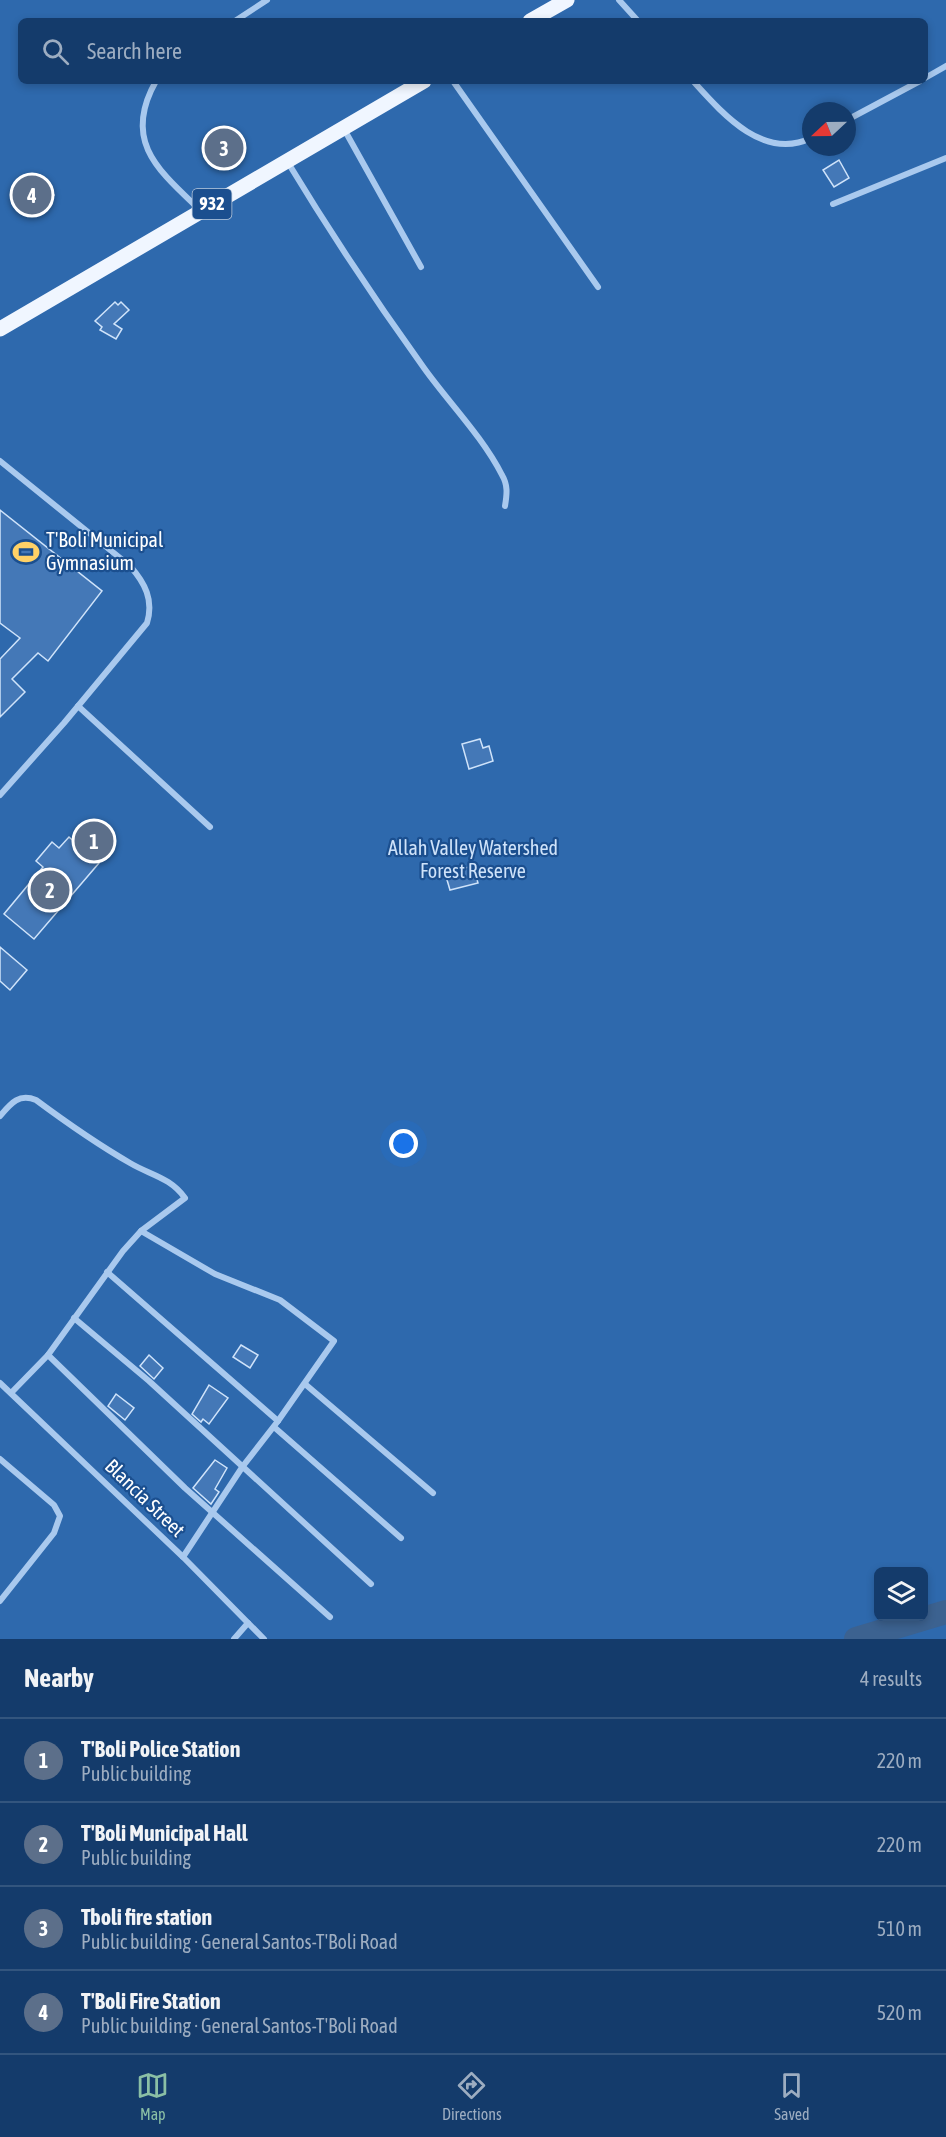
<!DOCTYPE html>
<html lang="en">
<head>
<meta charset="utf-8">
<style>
  :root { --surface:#143b6b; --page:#1d4271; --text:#f1f3f6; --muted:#9dadc1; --line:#33557e; --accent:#8abfa5 }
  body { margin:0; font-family:"Asap Condensed",sans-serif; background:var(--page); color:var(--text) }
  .controls { position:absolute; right:18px; bottom:18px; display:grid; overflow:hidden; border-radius:9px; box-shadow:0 3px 9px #0003 }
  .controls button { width:54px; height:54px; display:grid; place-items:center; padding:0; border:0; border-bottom:2px solid var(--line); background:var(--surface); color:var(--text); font:30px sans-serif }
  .compass { position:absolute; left:802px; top:102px; width:54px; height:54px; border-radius:50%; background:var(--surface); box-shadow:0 3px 9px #0003; rotate:248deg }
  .you { position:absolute; left:404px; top:1144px; width:21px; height:21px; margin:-15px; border:4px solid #fff; border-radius:50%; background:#1a73e8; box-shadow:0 0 0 9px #1a73e833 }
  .badge { display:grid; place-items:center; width:39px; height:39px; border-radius:50%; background:var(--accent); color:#fff; font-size:20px; font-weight:700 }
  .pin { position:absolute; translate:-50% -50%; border:3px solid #fff; box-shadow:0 2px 6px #0006 }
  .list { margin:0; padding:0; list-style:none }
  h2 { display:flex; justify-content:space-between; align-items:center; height:78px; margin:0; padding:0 24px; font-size:26px }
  h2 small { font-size:20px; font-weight:400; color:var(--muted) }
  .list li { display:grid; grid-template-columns:39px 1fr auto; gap:18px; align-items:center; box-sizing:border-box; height:84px; padding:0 24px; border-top:2px solid var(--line) }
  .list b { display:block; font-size:22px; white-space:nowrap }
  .list p { margin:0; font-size:20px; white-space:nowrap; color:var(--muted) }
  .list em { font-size:20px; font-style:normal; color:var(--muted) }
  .icon { flex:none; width:33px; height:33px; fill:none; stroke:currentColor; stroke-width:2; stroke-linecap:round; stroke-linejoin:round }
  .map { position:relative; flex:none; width:946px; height:1639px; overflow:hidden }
  .search { position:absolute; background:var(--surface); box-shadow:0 3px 9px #0003; left:18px; right:18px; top:18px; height:66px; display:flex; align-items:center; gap:15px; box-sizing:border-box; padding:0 21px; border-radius:9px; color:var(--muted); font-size:22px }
  .sheet { height:414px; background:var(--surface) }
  nav { display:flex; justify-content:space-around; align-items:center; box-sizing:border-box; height:84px; border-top:2px solid var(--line); background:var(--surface); font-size:16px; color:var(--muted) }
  nav a { display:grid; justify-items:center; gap:3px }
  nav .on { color:var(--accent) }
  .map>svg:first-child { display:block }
  .green { fill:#2e69ad; fill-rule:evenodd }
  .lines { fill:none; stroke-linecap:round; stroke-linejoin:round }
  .river { stroke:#3c6290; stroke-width:24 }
  .building { fill:#4478b7; stroke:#cfe3fa; stroke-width:1.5 }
  .minor { stroke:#a9c9ee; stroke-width:6 }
  .primary { stroke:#f0f6ff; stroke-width:15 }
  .labels { text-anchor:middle; stroke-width:4.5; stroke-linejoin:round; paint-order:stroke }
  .shield { fill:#1b4f8f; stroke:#bbcadd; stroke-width:1.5 }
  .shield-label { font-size:18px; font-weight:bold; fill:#fff }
  .poi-label { font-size:20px; fill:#fff; stroke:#1b4f8f; text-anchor:start }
  .park-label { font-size:20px; fill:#cfe3fa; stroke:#1b4f8f }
  .street-label { font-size:20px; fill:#fff; stroke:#1b4f8f }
</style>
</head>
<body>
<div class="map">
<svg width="946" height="1639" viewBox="0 0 946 1639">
  <rect width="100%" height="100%" fill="#1b4f8f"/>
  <path class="green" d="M0,0H946V1639H0ZM21,21H925V81H21ZM811,111H847V147H811ZM878,1572H924V1616H878Z"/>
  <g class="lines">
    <path class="river" d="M856,1639L946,1612"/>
  </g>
  <g class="building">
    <path d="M839,160L849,178L834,187L823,170Z"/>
    <path d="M40,175L54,195L25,215L11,194Z"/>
    <path d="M115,302L118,305L121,302L129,310L114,324L122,329L116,339L100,330L102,327L95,321Z"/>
    <path d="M0,510L102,591L48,661L38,653L12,679L25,692L0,717V659L20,638L0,623Z"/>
    <path d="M480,739L483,748L489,746L493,761L469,769L462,744Z"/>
    <path d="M94,827L107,837L92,857L99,863L34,939L4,914L43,867L36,861L52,842L59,848L69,837L79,846Z"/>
    <path d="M473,866L478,883L450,890L445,873Z"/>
    <path d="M0,947L27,970L10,990L0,981Z"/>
    <path d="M241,1345L258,1355L250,1368L233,1357Z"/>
    <path d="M149,1355L163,1368L154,1379L140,1366Z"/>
    <path d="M209,1385L228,1398L209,1424L203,1419L201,1422L192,1414Z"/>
    <path d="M116,1394L134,1408L125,1420L108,1406Z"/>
    <path d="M215,1460L227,1468L215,1489L219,1492L211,1504L193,1488Z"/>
  </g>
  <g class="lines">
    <g class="minor">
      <path d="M619,0L638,21"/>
      <path d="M235,21L267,0"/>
      <path d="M925,78L946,66"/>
      <path d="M156,81C122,141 158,170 200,210"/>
      <path d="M453,81L598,287"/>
      <path d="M693,81C722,113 763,161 811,138"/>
      <path d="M847,120L920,81"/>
      <path d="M344,129L421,267"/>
      <path d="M287,161C330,232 375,300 424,368C449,403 482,436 502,475C508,485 507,494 505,506"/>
      <path d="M833,204L946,158"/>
      <path d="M0,461L130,566C145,583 154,600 147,623L64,723L0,795"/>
      <path d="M78,706L210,827"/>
      <path d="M0,1116C11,1103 19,1093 36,1100C67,1123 97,1144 130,1163C150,1175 170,1177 185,1198L141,1231L123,1251L48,1355"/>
      <path d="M141,1231L215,1274L280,1300L334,1341L278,1421L243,1466L183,1557"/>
      <path d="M107,1272L278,1421"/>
      <path d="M74,1318L149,1381L371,1584"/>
      <path d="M0,1383L183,1557L264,1639"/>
      <path d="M305,1384L433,1493"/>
      <path d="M11,1393L48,1355L185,1488L330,1617"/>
      <path d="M274,1427L401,1538"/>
      <path d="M0,1459L54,1505L60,1516L54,1533L0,1601"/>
      <path d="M234,1639L248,1623"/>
    </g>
    <g class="primary">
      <path d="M530,21L567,0"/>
      <path d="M0,329L424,81"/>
    </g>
  </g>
  <defs>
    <g id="stadium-bare" transform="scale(2.07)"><path d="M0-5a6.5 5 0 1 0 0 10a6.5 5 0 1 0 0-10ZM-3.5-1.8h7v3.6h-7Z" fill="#ffd166" stroke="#1b4f8f" stroke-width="2.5" paint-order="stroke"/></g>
  </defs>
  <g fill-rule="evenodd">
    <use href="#stadium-bare" x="26" y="552"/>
  </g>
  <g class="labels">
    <rect class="shield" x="192.5" y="189" width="39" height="30" rx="4.5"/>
    <g class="shield-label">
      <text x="212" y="210">932</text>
    </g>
    <g class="poi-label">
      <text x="46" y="547">T'Boli Municipal<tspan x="46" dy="23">Gymnasium</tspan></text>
    </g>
    <g class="park-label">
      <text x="473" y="855">Allah Valley Watershed<tspan x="473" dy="23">Forest Reserve</tspan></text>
    </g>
    <g class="street-label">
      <text transform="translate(145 1498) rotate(44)" y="7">Blancia Street</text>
    </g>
  </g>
</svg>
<div class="controls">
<button><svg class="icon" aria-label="layers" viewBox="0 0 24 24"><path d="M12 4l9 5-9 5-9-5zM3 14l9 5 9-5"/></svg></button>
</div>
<svg class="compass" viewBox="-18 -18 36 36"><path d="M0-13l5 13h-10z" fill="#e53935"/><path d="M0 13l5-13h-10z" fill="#9dadc1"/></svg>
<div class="you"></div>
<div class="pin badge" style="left:94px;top:841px;background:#5c6f8a">1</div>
<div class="pin badge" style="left:50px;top:890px;background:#5c6f8a">2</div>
<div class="pin badge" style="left:224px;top:148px;background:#5c6f8a">3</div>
<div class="pin badge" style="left:32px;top:195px;background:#5c6f8a">4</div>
<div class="search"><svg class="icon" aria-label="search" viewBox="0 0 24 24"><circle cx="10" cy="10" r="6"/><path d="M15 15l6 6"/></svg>Search here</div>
</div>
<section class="sheet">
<h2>Nearby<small>4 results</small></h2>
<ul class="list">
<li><span class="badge" style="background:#5c6f8a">1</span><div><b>T'Boli Police Station</b><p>Public building</p></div><em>220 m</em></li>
<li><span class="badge" style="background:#5c6f8a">2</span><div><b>T'Boli Municipal Hall</b><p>Public building</p></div><em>220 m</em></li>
<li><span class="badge" style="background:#5c6f8a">3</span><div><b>Tboli fire station</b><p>Public building · General Santos-T'Boli Road</p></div><em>510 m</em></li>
<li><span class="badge" style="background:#5c6f8a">4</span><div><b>T'Boli Fire Station</b><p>Public building · General Santos-T'Boli Road</p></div><em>520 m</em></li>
</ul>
</section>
<nav>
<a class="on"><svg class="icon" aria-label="map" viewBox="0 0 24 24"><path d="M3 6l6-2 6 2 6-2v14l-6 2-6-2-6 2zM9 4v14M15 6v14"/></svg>Map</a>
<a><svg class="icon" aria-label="directions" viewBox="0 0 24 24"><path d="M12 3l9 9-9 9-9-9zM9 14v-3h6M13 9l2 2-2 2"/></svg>Directions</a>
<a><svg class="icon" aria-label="saved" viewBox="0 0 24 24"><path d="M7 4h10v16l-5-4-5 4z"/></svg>Saved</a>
</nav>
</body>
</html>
